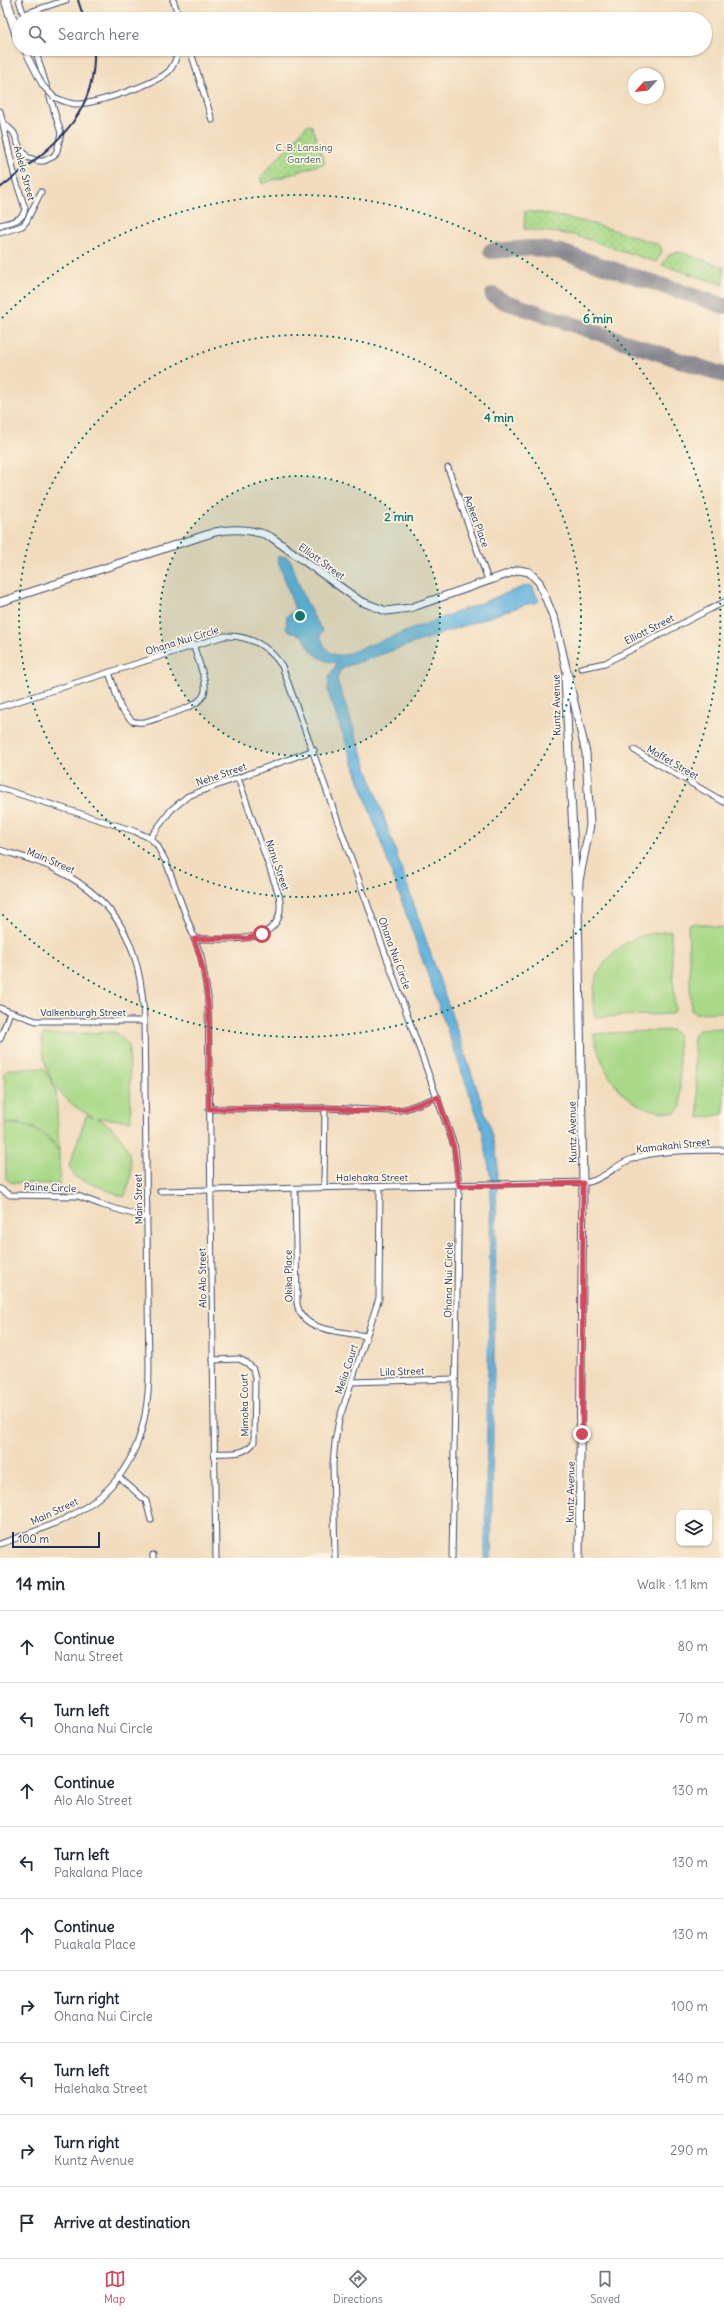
<!DOCTYPE html>
<html lang="en">
<head>
<meta charset="utf-8">
<style>
  :root { --surface:#fff; --page:#f2f2f3; --text:#1f2937; --muted:#747a83; --line:#e0e1e3; --accent:#d1495b }
  body { margin:0; font-family:Delius,sans-serif; background:var(--page); color:var(--text) }
  .controls { position:absolute; right:12px; bottom:12px; display:grid; overflow:hidden; border-radius:8px; box-shadow:0 1px 3px #0004 }
  .controls button { width:36px; height:36px; display:grid; place-items:center; padding:0; border:0; border-bottom:1px solid var(--line); background:var(--surface); color:var(--text); font:20px sans-serif }
  .compass { position:absolute; left:628px; top:68px; width:36px; height:36px; border-radius:50%; background:var(--surface); box-shadow:0 1px 3px #0004; rotate:243deg }
  .scale { position:absolute; left:12px; bottom:10px; width:88px; box-sizing:border-box; padding-left:4px; border:2px solid #1b2f5e; border-top:0; font-size:11px; line-height:14px; white-space:nowrap; color:#1b2f5e; -webkit-text-stroke:3px #fcf5e5; paint-order:stroke }
  .stop { position:absolute; width:12px; height:12px; margin:-9px; border:3px solid #d1495b; border-radius:50%; background:#fff }
  .stop.end { background:#d1495b; border-color:#fff; box-shadow:0 1px 4px #0008 }
  .list { margin:0; padding:0; list-style:none }
  h2 { display:flex; justify-content:space-between; align-items:center; height:52px; margin:0; padding:0 16px; font-size:17px }
  h2 small { font-size:13px; font-weight:400; color:var(--muted) }
  .list li { display:grid; grid-template-columns:26px 1fr auto; gap:12px; align-items:center; box-sizing:border-box; height:72px; padding:0 16px; border-top:1px solid var(--line) }
  .list b { display:block; font-size:15px; white-space:nowrap }
  .list p { margin:0; font-size:13px; white-space:nowrap; color:var(--muted) }
  .list em { font-size:13px; font-style:normal; color:var(--muted) }
  .icon { flex:none; width:22px; height:22px; fill:none; stroke:currentColor; stroke-width:2; stroke-linecap:round; stroke-linejoin:round }
  .map { position:relative; flex:none; width:724px; height:1558px; overflow:hidden }
  .search { position:absolute; background:var(--surface); box-shadow:0 1px 3px #0004; left:12px; right:12px; top:12px; height:44px; display:flex; align-items:center; gap:10px; box-sizing:border-box; padding:0 14px; border-radius:22px; color:var(--muted); font-size:15px }
  .sheet { height:700px; background:var(--surface) }
  nav { display:flex; justify-content:space-around; align-items:center; box-sizing:border-box; height:56px; border-top:1px solid var(--line); background:var(--surface); font-size:11px; color:var(--muted) }
  nav a { display:grid; justify-items:center; gap:2px }
  nav .on { color:var(--accent) }
  .map>svg:first-child { display:block }
  .green { fill:url(#green-dots); stroke:#628472 }
  .pitch { fill:#a8d987; stroke:#628472 }
  .water { fill:#63b3dd; stroke:#3f719e }
  .lines { fill:none; stroke-linecap:round; stroke-linejoin:round }
  .taxiway { stroke:#86868e; stroke-width:16 }
  .street-casing { stroke:#3b496c; stroke-width:7 }
  .secondary-casing { stroke:#3b496c; stroke-width:9 }
  .highway-casing { stroke:#3b496c; stroke-width:11 }
  .street { stroke:#fff; stroke-width:5 }
  .secondary { stroke:#fff; stroke-width:7 }
  .highway { stroke:#fff; stroke-width:9 }
  .rail { stroke:#1b2f5e; stroke-width:2 }
  .street-bridge-casing { stroke:#3b496c; stroke-width:7; stroke-linecap:butt }
  .street-bridge { stroke:#fff; stroke-width:5 }
  .route { stroke:#d1495b; stroke-width:5 }
  .ring { fill:none; stroke:#0f766e; stroke-width:2; stroke-dasharray:2 4 }
  .labels { text-anchor:middle; stroke-width:3.5; stroke-linejoin:round; paint-order:stroke }
  .park-label { font-size:10px; fill:#3e5a68; stroke:#fcf5e5 }
  .street-label { font-size:10px; fill:#1b2f5e; stroke:#fcf5e5 }
  .centre { fill:#0f766e; stroke:#fcf5e5; stroke-width:2 }
  .ring-label { font-size:12px; text-anchor:middle; font-weight:bold; fill:#0f766e; stroke:#fcf5e5; stroke-width:3.5; stroke-linejoin:round; paint-order:stroke }
</style>
</head>
<body>
<div class="map">
<svg width="724" height="1558" viewBox="0 0 724 1558">
  <defs>
    <pattern id="green-dots" width="8" height="8" patternUnits="userSpaceOnUse"><rect width="8" height="8" fill="#a8d987"/><path d="M2 2h.1M6 6h.1" fill="none" stroke="#90bb77" stroke-width="1.8" stroke-linecap="round"/></pattern>
  </defs>
  <rect width="100%" height="100%" fill="#fcf5e5"/>
  <filter id="ink" filterUnits="userSpaceOnUse"><feTurbulence type="fractalNoise" baseFrequency=".025" numOctaves="2"/><feDisplacementMap in="SourceGraphic" scale="8" xChannelSelector="R" yChannelSelector="G"/><feConvolveMatrix kernelMatrix="1 2 1 2 8 2 1 2 1" color-interpolation-filters="sRGB"/></filter>
  <filter id="wash" filterUnits="userSpaceOnUse"><feTurbulence type="fractalNoise" baseFrequency=".012" numOctaves="4" result="noise"/><feDisplacementMap in="SourceGraphic" scale="16" xChannelSelector="R" yChannelSelector="G"/><feGaussianBlur stdDeviation="0.9" result="paint"/><feColorMatrix in="noise" values="0 0 0 0 0 0 0 0 0 0 0 0 0 0 0 0 0 1.4 0 .05"/><feComposite in="paint" operator="in"/></filter>
  <g filter="url(#wash)">
    <rect width="100%" height="100%" fill="#f2dcbd"/>
    <g class="green">
      <path d="M307,125L312,126L325,163L262,184L260,178Z"/>
      <path d="M525,211C572,216 615,230 660,245L662,252L656,262L574,235L524,229Z"/>
      <path d="M680,252L724,267V285L662,265L670,254Z"/>
    </g>
    <g class="pitch">
      <path d="M695,923L724,928V1012L695,1013L691,1010L688,925Z"/>
      <path d="M671,931L675,1011L672,1014L595,1017C586,983 605,950 638,937C648,933 660,933 671,931Z"/>
      <path d="M724,1028V1114L699,1118L693,1035L701,1029Z"/>
      <path d="M672,1030L678,1035L681,1107L675,1113C622,1110 606,1080 593,1034Z"/>
      <path d="M115,1032L129,1045L131,1121L97,1118C128,1133 140,1166 124,1197L75,1177L69,1166L86,1116L93,1117C59,1101 41,1073 42,1035Z"/>
      <path d="M44,1068L56,1090L59,1151L55,1146L59,1152L60,1184L12,1183L6,1179L5,1124C29,1123 37,1131 55,1145C42,1129 25,1122 5,1123V1072L8,1069Z"/>
    </g>
    <path class="water" d="M277,557H286L291,561C299,586 308,610 323,631L320,635C324,648 330,657 344,655L528,585L532,586L539,601L536,603L527,604L345,667L339,673L337,680L490,1127L497,1159L491,1558H485L491,1179L482,1129L328,692L329,677L337,663C321,662 309,652 304,637L286,629L287,616L295,610Z"/>
    <g class="lines">
      <g class="taxiway">
        <path d="M491,251L532,248L561,252L724,306"/>
        <path d="M493,295L503,301L724,375"/>
      </g>
    </g>
  </g>
  <g filter="url(#ink)">
    <g class="lines">
      <g class="street-casing">
        <g id="street">
          <path d="M19,0L25,19"/>
          <path d="M173,0L180,19"/>
          <path d="M24,14L66,0"/>
          <path d="M190,49L212,120"/>
          <path d="M54,97C61,100 67,103 75,104C93,105 156,84 169,71C174,66 177,56 179,49"/>
          <path d="M0,111L15,178L25,208C24,221 10,222 0,225"/>
          <path d="M4,123L14,133L19,146L27,157L38,161H44L54,156L57,151L61,133L35,49"/>
          <path d="M0,233L22,226L26,222L41,192"/>
          <path d="M448,468L488,580"/>
          <path d="M581,668L605,663L724,602"/>
          <path d="M109,672L121,709L132,721C143,725 154,719 164,716C219,699 208,692 193,644"/>
          <path d="M0,707L224,636C249,635 268,645 282,666L455,1148L459,1186L452,1558"/>
          <path d="M634,750L724,802"/>
          <path d="M0,788L134,831L150,838L157,845L166,862L201,956L208,997L216,1558"/>
          <path d="M150,838L171,810L188,796L314,750"/>
          <path d="M0,850C19,856 40,861 57,870C122,902 142,952 144,1021L149,1368C149,1430 132,1483 74,1514C51,1527 24,1535 0,1544"/>
          <path d="M194,939C226,938 290,948 279,895L238,778"/>
          <path d="M0,1008L36,1021H144"/>
          <path d="M0,1039L10,1012"/>
          <path d="M325,1108L394,1111L405,1109L438,1097"/>
          <path d="M209,1109L325,1108L324,1187"/>
          <path d="M0,1189L10,1195L78,1196L102,1205L147,1218"/>
          <path d="M295,1189L297,1303C301,1333 343,1331 366,1336"/>
          <path d="M160,1191L589,1182C606,1178 616,1164 632,1159C658,1149 696,1151 724,1150"/>
          <path d="M213,1360L239,1359L247,1363L253,1369L255,1378L254,1442C245,1456 229,1453 214,1453"/>
          <path d="M351,1382L454,1379"/>
          <path d="M118,1476L146,1501L151,1520"/>
          <path d="M153,1555V1558"/>
          <path d="M335,1558L333,1464L335,1442L339,1420L379,1298L380,1187"/>
        </g>
      </g>
      <g class="secondary-casing">
        <g id="secondary">
          <path d="M0,602L215,532C234,528 253,529 271,537L360,601L386,611L410,608L519,570L529,572L539,582L555,621L586,753L590,825L579,881L578,905L583,1183L579,1558"/>
          <path d="M565,677L576,891"/>
        </g>
      </g>
      <g class="highway-casing">
        <path id="highway" d="M6,0L17,34"/>
      </g>
      <use href="#street" class="street"/>
      <use href="#secondary" class="secondary"/>
      <use href="#highway" class="highway"/>
      <g class="rail">
        <path d="M78,0L84,19"/>
        <path d="M0,188C49,148 97,120 94,49"/>
      </g>
      <g class="street-bridge-casing">
        <path id="street-bridge" d="M24,49L43,86L54,97"/>
      </g>
      <use href="#street-bridge" class="street-bridge"/>
    </g>
  </g>
  <g class="lines" filter="url(#ink)">
    <path class="route" d="M262,934L248,938L194,939C215,992 208,1052 209,1109L337,1108L358,1111L394,1110L405,1109L438,1097L454,1148L459,1186L583,1183L582,1434"/>
  </g>
  <circle cx="300" cy="616" r="140" fill="#0f766e" fill-opacity=".12"/>
  <g class="ring">
    <circle cx="300" cy="616" r="140"/>
    <circle cx="300" cy="616" r="281"/>
    <path d="M2 318A421 421 0 1 1 2 914"/>
  </g>
  <g class="labels">
    <g class="park-label">
      <text x="304" y="151">C. B. Lansing<tspan x="304" dy="12">Garden</tspan></text>
    </g>
    <g class="street-label">
      <text transform="translate(25 173) rotate(75)" y="4">Aolele Street</text>
      <text transform="translate(477 521) rotate(70)" y="4">Aokea Place</text>
      <text transform="translate(322 561) rotate(36)" y="4">Elliott Street</text>
      <text transform="translate(649 629) rotate(-27)" y="4">Elliott Street</text>
      <text transform="translate(182 640) rotate(-17)" y="4">Ohana Nui Circle</text>
      <text transform="translate(556 705) rotate(-91)" y="4">Kuntz Avenue</text>
      <text transform="translate(673 762) rotate(30)" y="4">Moffet Street</text>
      <text transform="translate(221 774) rotate(-19)" y="4">Nehe Street</text>
      <text transform="translate(51 860) rotate(23)" y="4">Main Street</text>
      <text transform="translate(278 865) rotate(71)" y="4">Nanu Street</text>
      <text transform="translate(395 953) rotate(70)" y="4">Ohana Nui Circle</text>
      <text x="83" y="1016">Valkenburgh Street</text>
      <text transform="translate(572 1132) rotate(-91)" y="4">Kuntz Avenue</text>
      <text transform="translate(673 1145) rotate(-6)" y="4">Kamakahi Street</text>
      <text x="372" y="1181">Halehaka Street</text>
      <text transform="translate(50 1187) rotate(2)" y="4">Paine Circle</text>
      <text transform="translate(138 1199) rotate(-91)" y="4">Main Street</text>
      <text transform="translate(288 1276) rotate(-91)" y="4">Okika Place</text>
      <text transform="translate(202 1278) rotate(-91)" y="4">Alo Alo Street</text>
      <text transform="translate(448 1280) rotate(-89)" y="4">Ohana Nui Circle</text>
      <text transform="translate(346 1369) rotate(-72)" y="4">Melia Court</text>
      <text transform="translate(402 1371) rotate(-2)" y="4">Lila Street</text>
      <text transform="translate(244 1405) rotate(-91)" y="4">Mimoka Court</text>
      <text transform="translate(570 1492) rotate(-89)" y="4">Kuntz Avenue</text>
      <text transform="translate(54 1511) rotate(-25)" y="4">Main Street</text>
    </g>
  </g>
  <circle cx="300" cy="616" r="6" class="centre"/>
  <g class="ring-label">
    <text x="598" y="323">6 min</text>
    <text x="499" y="422">4 min</text>
    <text x="399" y="521">2 min</text>
  </g>
</svg>
<div class="controls">
<button><svg class="icon" aria-label="layers" viewBox="0 0 24 24"><path d="M12 4l9 5-9 5-9-5zM3 14l9 5 9-5"/></svg></button>
</div>
<svg class="compass" viewBox="-18 -18 36 36"><path d="M0-13l5 13h-10z" fill="#e53935"/><path d="M0 13l5-13h-10z" fill="#747a83"/></svg>
<div class="scale">100 m</div>
<div class="stop" style="left:262px;top:934px"></div>
<div class="stop end" style="left:582px;top:1434px"></div>
<div class="search"><svg class="icon" aria-label="search" viewBox="0 0 24 24"><circle cx="10" cy="10" r="6"/><path d="M15 15l6 6"/></svg>Search here</div>
</div>
<section class="sheet">
<h2>14 min<small>Walk · 1.1 km</small></h2>
<ul class="list">
<li><svg class="icon" aria-label="ahead" viewBox="0 0 24 24"><path d="M12 20V5M6 11l6-6 6 6"/></svg><div><b>Continue</b><p>Nanu Street</p></div><em>80 m</em></li>
<li><svg class="icon" aria-label="left" viewBox="0 0 24 24"><path d="M17 20v-9H6M10 6l-5 5 5 5"/></svg><div><b>Turn left</b><p>Ohana Nui Circle</p></div><em>70 m</em></li>
<li><svg class="icon" aria-label="ahead" viewBox="0 0 24 24"><path d="M12 20V5M6 11l6-6 6 6"/></svg><div><b>Continue</b><p>Alo Alo Street</p></div><em>130 m</em></li>
<li><svg class="icon" aria-label="left" viewBox="0 0 24 24"><path d="M17 20v-9H6M10 6l-5 5 5 5"/></svg><div><b>Turn left</b><p>Pakalana Place</p></div><em>130 m</em></li>
<li><svg class="icon" aria-label="ahead" viewBox="0 0 24 24"><path d="M12 20V5M6 11l6-6 6 6"/></svg><div><b>Continue</b><p>Puakala Place</p></div><em>130 m</em></li>
<li><svg class="icon" aria-label="right" viewBox="0 0 24 24"><path d="M7 20v-9h11M14 6l5 5-5 5"/></svg><div><b>Turn right</b><p>Ohana Nui Circle</p></div><em>100 m</em></li>
<li><svg class="icon" aria-label="left" viewBox="0 0 24 24"><path d="M17 20v-9H6M10 6l-5 5 5 5"/></svg><div><b>Turn left</b><p>Halehaka Street</p></div><em>140 m</em></li>
<li><svg class="icon" aria-label="right" viewBox="0 0 24 24"><path d="M7 20v-9h11M14 6l5 5-5 5"/></svg><div><b>Turn right</b><p>Kuntz Avenue</p></div><em>290 m</em></li>
<li><svg class="icon" aria-label="arrive" viewBox="0 0 24 24"><path d="M6 21V4h12l-3 4 3 4H6"/></svg><div><b>Arrive at destination</b></div></li>
</ul>
</section>
<nav>
<a class="on"><svg class="icon" aria-label="map" viewBox="0 0 24 24"><path d="M3 6l6-2 6 2 6-2v14l-6 2-6-2-6 2zM9 4v14M15 6v14"/></svg>Map</a>
<a><svg class="icon" aria-label="directions" viewBox="0 0 24 24"><path d="M12 3l9 9-9 9-9-9zM9 14v-3h6M13 9l2 2-2 2"/></svg>Directions</a>
<a><svg class="icon" aria-label="saved" viewBox="0 0 24 24"><path d="M7 4h10v16l-5-4-5 4z"/></svg>Saved</a>
</nav>
</body>
</html>
